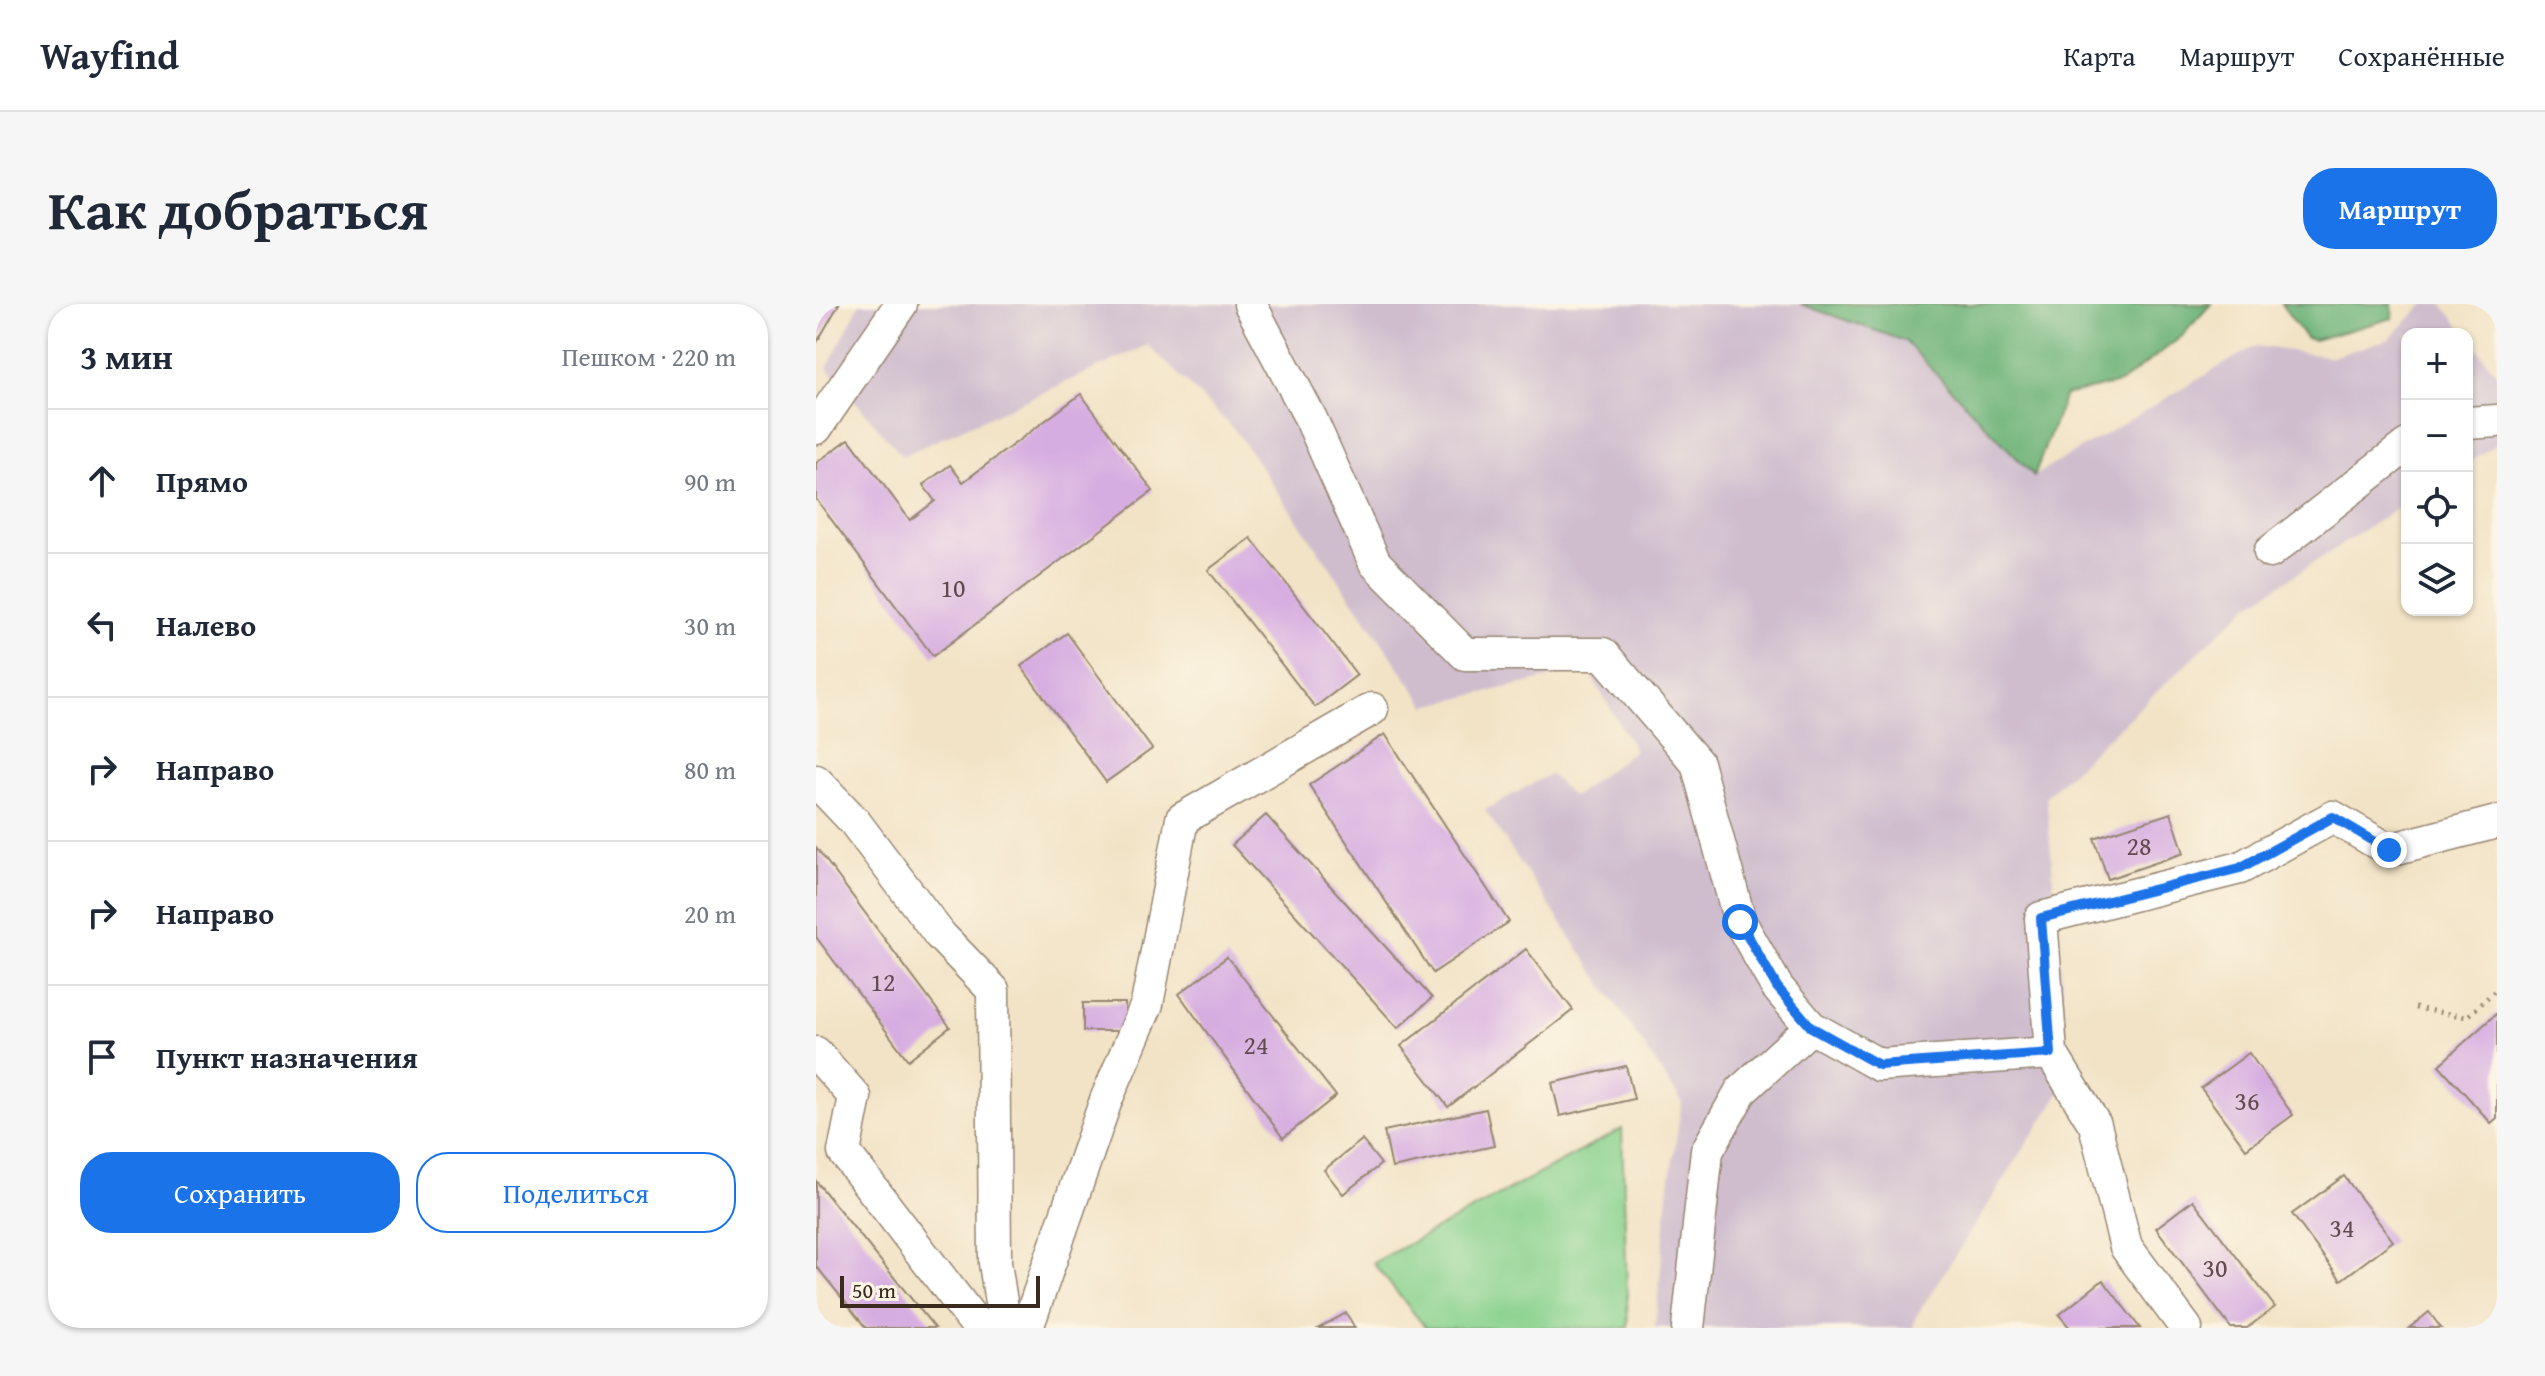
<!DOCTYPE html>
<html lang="ru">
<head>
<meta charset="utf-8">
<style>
  :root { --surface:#fff; --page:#f6f6f7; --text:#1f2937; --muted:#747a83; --line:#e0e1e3; --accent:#1a73e8 }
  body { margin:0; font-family:"Gentium Book Plus",serif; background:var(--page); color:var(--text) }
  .controls { position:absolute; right:24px; top:24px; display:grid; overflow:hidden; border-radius:16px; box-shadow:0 2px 6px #0004 }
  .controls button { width:72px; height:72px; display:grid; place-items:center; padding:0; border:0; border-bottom:2px solid var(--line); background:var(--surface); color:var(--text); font:40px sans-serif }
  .scale { position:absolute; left:24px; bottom:20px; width:200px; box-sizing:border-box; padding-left:8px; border:4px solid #3b2a1e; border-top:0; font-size:22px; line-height:28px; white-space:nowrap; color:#3b2a1e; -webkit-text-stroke:6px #fcf5e5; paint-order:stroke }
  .stop { position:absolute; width:24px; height:24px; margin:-18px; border:6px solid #1a73e8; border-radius:50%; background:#fff }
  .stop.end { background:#1a73e8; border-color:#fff; box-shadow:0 2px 8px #0008 }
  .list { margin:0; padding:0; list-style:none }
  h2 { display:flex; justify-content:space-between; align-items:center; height:104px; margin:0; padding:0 32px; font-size:34px }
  h2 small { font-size:26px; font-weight:400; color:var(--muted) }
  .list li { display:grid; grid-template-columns:52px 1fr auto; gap:24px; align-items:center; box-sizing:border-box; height:144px; padding:0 32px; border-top:2px solid var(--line) }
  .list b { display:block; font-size:30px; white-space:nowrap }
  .list em { font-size:26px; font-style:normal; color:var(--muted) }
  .actions { display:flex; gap:16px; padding:24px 32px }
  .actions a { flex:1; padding:18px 0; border:2px solid var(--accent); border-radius:32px; text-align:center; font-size:28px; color:var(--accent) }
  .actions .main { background:var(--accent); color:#fff }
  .icon { flex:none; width:44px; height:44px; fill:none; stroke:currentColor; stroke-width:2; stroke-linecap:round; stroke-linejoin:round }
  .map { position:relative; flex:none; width:1681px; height:1024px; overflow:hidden; border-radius:32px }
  header { display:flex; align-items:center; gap:48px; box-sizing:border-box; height:112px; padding:0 40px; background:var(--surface); border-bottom:2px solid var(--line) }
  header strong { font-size:38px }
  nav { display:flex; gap:44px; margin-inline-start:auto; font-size:28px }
  .intro { display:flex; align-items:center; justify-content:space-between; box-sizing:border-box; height:192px; padding:0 48px }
  h1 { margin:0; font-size:56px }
  .button { padding:20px 36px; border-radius:32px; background:var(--accent); color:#fff; font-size:28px; font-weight:700 }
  main { display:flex; gap:48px; padding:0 48px }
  aside { flex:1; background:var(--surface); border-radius:32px; box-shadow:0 2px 6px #0004 }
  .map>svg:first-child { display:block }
  .industrial { fill:#cfbdce }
  .green { fill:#87d18d; stroke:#617e56; stroke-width:2 }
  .forest { fill:#6db378; stroke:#546e4b; stroke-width:2 }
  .building { fill:#d6ade1 }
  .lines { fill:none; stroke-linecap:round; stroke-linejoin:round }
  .minor-casing { stroke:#968672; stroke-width:35 }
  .path { stroke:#968672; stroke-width:5; stroke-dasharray:2 6; stroke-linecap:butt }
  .minor { stroke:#fff; stroke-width:32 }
  .route { stroke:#1a73e8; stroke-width:10 }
  .labels { text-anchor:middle; stroke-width:7; stroke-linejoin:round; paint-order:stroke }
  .number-label { font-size:26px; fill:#624b4f }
</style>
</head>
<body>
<header>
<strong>Wayfind</strong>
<nav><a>Карта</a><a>Маршрут</a><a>Сохранённые</a></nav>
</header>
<div class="intro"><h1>Как добраться</h1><a class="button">Маршрут</a></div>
<main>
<aside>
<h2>3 мин<small>Пешком · 220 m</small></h2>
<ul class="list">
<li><svg class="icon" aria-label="ahead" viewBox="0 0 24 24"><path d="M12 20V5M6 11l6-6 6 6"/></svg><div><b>Прямо</b></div><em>90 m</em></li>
<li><svg class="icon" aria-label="left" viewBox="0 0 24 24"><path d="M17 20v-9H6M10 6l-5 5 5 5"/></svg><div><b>Налево</b></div><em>30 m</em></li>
<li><svg class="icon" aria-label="right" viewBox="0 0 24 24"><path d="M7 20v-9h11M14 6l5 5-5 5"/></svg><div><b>Направо</b></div><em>80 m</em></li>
<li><svg class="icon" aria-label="right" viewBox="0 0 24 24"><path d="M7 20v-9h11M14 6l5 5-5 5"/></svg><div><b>Направо</b></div><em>20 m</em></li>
<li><svg class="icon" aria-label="arrive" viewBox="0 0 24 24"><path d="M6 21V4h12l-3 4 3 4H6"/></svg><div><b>Пункт назначения</b></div></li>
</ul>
<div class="actions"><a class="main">Сохранить</a><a>Поделиться</a></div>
</aside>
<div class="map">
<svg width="1681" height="1024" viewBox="0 0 1681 1024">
  <rect width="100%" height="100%" fill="#fcf5e5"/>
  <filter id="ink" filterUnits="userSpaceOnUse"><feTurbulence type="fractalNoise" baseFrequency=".0125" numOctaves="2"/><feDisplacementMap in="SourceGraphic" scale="16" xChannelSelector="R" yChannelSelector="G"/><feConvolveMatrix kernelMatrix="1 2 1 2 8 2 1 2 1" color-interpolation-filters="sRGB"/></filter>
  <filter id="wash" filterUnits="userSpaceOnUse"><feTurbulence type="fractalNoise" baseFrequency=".006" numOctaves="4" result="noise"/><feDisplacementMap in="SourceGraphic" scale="32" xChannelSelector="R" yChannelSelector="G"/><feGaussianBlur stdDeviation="1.8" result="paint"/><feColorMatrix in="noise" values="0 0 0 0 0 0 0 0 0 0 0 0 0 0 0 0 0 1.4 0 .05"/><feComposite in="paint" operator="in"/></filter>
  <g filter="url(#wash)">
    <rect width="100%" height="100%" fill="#f2e3c6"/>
    <g class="industrial">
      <path d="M44,0H984L1089,37L1218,172L1439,42L1516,53L1573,35L1609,0H1626L1650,30H1591V198L1434,300L1230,492L1254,773L1099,1014L1097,1024H839L853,880L866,798L669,506L734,470L757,493L819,446L771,365L610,402L419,126L332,41L86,152L11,64Z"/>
      <path d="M1651,32L1681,70V140L1651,159Z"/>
    </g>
    <path class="green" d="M806,825L812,1024H610L557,959Z"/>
    <g class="forest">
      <path d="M984,0H1395L1365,33L1304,79L1249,91L1218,172L1089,37Z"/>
      <path d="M1465,0H1576L1577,14L1498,36L1490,34Z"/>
    </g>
    <g id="blocks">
      <g class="building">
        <path d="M0,0H23L0,40Z"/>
        <path d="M265,90L337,187L117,352L0,195V159L33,135L94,216L119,197L107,181L134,161L147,178Z"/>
        <path d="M435,234L541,371L499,403L392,266Z"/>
        <path d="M251,329L336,445L290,478L205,362Z"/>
        <path d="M569,430L693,618L617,669L493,481Z"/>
        <path d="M1355,509L1368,549L1292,575L1278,534Z"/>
        <path d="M450,511L616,694L582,724L416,541Z"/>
        <path d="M0,543L134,723L92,756L0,633Z"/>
        <path d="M710,645L757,706L632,803L585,742Z"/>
        <path d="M411,653L520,792L467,834L363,690Z"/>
        <rect x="267" y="699" width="42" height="28"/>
        <path d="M1681,709V814L1675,819L1623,761Z"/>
        <path d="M1433,749L1477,811L1430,845L1385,784Z"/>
        <path d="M810,762L818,795L744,812L736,779Z"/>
        <path d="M670,805L678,842L576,864L568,827Z"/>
        <path d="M546,836L565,860L527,890L508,866Z"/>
        <path d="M1528,872L1577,937L1525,976L1476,910Z"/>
        <path d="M0,877L119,1024H50L0,962Z"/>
        <path d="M1377,896L1459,1003L1431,1024H1415L1340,924Z"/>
        <path d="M1287,976L1324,1024H1254L1243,1011Z"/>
        <path d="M1613,1008L1625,1024H1593Z"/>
        <path d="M530,1009L539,1024H503Z"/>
      </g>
    </g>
  </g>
  <g filter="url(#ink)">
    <use href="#blocks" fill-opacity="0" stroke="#968672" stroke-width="2"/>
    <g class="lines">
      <g class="minor-casing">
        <g id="minor">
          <path d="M434,0L495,115L559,259L649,350H787L881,459L924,618L961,683L995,723L1063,761L1235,749"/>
          <path d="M1651,119L1681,117"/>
          <path d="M0,124L85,0"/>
          <path d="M1454,248L1591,141"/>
          <path d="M0,477L38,517L124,631L177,686L179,959L189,1024"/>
          <path d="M0,749L39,793L28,848L163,1024"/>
          <path d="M211,1024L290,796L331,700L366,515L556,405"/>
          <path d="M872,1024L891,847L925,787L995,723"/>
          <path d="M1370,1024L1310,943L1279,821L1235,749L1225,614L1424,564L1517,513L1573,546L1681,518"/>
        </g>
      </g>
      <path class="path" d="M1599,704L1651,713L1681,685"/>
      <use href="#minor" class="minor"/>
    </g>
  </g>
  <g class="lines" filter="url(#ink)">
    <path class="route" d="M924,618L961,683L995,723L1063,761L1235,749L1225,614L1424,564L1517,513L1573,546"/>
  </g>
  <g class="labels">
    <g class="number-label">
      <text x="137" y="293">10</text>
      <text x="1323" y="551">28</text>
      <text x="67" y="687">12</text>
      <text x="440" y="750">24</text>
      <text x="1431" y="806">36</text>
      <text x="1526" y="933">34</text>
      <text x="1399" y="973">30</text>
    </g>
  </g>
</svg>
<div class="controls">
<button>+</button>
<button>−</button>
<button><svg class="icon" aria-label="locate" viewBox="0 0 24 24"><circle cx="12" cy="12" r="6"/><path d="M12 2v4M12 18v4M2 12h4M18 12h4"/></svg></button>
<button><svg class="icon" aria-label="layers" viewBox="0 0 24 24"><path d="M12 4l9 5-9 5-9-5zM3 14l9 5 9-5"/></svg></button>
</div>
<div class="scale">50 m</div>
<div class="stop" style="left:924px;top:618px"></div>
<div class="stop end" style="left:1573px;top:546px"></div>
</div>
</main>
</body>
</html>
